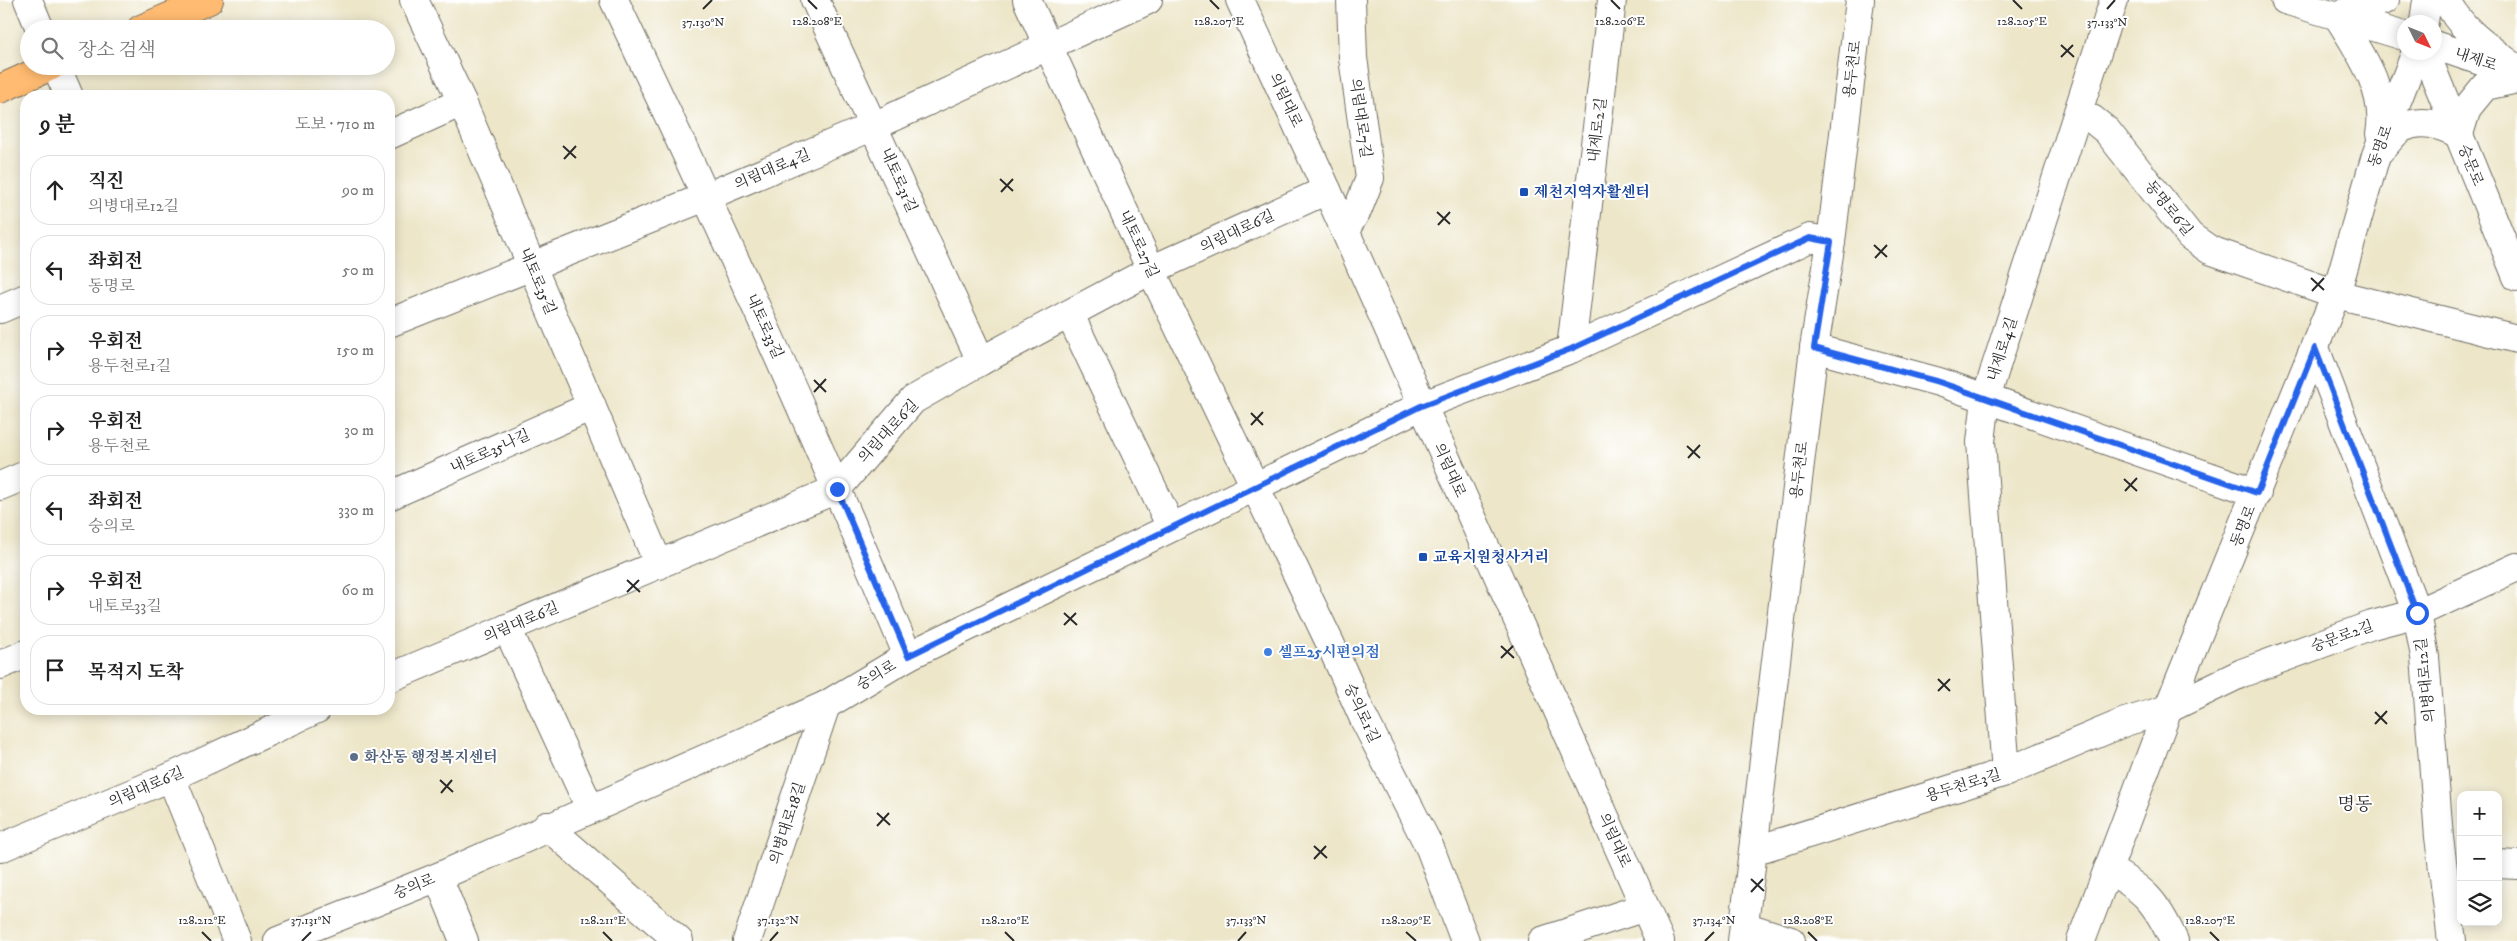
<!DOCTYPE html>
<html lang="ko">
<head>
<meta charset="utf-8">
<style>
  :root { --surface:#fff; --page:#f6f6f6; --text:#222; --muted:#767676; --line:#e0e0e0 }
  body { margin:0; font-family:"IM FELL DW Pica","Noto Serif KR",serif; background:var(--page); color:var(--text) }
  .controls { position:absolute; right:15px; bottom:15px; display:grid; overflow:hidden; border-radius:10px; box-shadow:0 2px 12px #0003 }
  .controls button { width:45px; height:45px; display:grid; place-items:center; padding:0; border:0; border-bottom:1px solid var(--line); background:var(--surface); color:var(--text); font:25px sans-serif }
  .compass { position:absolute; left:2397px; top:15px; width:45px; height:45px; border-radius:50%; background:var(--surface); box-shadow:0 2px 12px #0003; rotate:133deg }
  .stop { position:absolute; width:15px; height:15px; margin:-11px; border:4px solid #2563eb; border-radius:50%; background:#fff }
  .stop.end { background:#2563eb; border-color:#fff; box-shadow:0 1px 5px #0008 }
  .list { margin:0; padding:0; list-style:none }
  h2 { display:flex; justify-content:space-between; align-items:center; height:65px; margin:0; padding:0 20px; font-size:21px }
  h2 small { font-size:16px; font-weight:400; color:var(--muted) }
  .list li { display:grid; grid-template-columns:32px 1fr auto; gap:15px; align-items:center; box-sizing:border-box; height:70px; margin:0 10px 10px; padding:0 10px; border:1px solid var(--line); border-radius:20px }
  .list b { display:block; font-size:19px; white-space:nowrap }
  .list p { margin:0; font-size:16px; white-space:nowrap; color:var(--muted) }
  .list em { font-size:16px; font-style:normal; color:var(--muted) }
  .icon { flex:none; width:28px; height:28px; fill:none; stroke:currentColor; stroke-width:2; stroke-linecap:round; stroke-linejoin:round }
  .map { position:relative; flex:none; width:2517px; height:941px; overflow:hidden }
  .search { position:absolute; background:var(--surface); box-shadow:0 2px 12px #0003; left:20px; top:20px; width:375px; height:55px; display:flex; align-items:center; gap:12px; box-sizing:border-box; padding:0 18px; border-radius:28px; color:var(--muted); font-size:19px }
  .panel { position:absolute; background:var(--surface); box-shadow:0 2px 12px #0003; left:20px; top:90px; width:375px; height:625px; border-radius:20px }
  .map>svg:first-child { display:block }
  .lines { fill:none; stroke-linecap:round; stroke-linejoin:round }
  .minor-casing { stroke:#6f6c62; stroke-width:30 }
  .major-casing { stroke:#6f6c62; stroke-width:30 }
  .minor { stroke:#fff; stroke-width:28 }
  .major { stroke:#ffbb71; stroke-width:28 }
  .route { stroke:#2563eb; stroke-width:6 }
  .ticks { fill:none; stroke:#2b2b2b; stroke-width:2 }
  .transit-dot { fill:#1a4fb4; stroke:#fff; stroke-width:2 }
  .shop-dot { fill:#3f7fe0; stroke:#fff; stroke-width:2 }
  .service-dot { fill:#5c6f8a; stroke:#fff; stroke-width:2 }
  .labels { text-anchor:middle; stroke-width:4; stroke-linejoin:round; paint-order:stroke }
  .street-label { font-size:15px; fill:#2b2b2b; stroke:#fff }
  .transit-label { font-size:15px; font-weight:bold; fill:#164399; stroke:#fff; text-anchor:start }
  .shop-label { font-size:15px; font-weight:bold; fill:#366cbe; stroke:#fff; text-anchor:start }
  .service-label { font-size:15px; font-weight:bold; fill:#4e5e75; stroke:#fff; text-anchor:start }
  .quarter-label { font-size:18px; fill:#2b2b2b; stroke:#fff }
  .ticks-label { font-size:12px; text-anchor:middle; fill:#2b2b2b; stroke:#fff; stroke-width:4; stroke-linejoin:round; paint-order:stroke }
</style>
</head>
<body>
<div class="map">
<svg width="2517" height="941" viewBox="0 0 2517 941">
  <rect width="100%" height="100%" fill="#fff"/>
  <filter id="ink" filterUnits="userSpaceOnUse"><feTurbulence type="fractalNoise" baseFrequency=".02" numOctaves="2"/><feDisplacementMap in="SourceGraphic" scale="10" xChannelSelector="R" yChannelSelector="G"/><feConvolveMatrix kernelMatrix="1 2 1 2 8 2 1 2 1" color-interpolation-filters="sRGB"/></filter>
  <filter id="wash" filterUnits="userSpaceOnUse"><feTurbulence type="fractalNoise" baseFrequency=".0096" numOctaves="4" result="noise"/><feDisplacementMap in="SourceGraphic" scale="20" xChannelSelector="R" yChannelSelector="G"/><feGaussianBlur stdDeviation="1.12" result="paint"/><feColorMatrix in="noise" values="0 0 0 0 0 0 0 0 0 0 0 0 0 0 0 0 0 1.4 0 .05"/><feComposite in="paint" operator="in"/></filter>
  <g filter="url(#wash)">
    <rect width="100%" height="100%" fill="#ede6c9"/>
  </g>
  <g filter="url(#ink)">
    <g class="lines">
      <g class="minor-casing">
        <g id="minor">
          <path d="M28,0L40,29"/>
          <path d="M414,0L462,102L659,565"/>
          <path d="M614,0C717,216 815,435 908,656"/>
          <path d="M815,0L981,361"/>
          <path d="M1027,0L1151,270L1330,643L1364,719L1430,848L1465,941"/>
          <path d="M1240,0L1327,190L1660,941"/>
          <path d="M2285,0L2404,36"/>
          <path d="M2447,0C2459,30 2492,50 2517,69"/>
          <path d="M2424,22L2427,0"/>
          <path d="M2434,45L2504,69"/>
          <path d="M2425,52L2517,277"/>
          <path d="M56,66L69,96"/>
          <path d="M2079,114L2092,119L2107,131L2190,236L2210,250L2336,294L2517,339"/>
          <path d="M2380,134C2388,91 2359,51 2337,15L2385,0"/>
          <path d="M389,135L462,102"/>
          <path d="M2380,150C2387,144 2394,132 2402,128C2422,118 2441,125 2459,134L2467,108L2485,86L2517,79"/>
          <path d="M1345,230L1358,209L1370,178L1353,58L1351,0"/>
          <path d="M0,309L26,298"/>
          <path d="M1070,315L1171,527"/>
          <path d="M389,323L708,196L874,126L1148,0"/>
          <path d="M1814,348L1939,382L2257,493"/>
          <path d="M2315,348L2417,613L2425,657L2439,837L2452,941"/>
          <path d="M1571,349L1612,0"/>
          <path d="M0,486L26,475"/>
          <path d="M389,496L592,406"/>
          <path d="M507,628L590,808"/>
          <path d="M0,665L26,654"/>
          <path d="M389,678L837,489L913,400L981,361L1151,270L1327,190"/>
          <path d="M2006,772L1981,442L1986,399L1996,366L2114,0"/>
          <path d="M171,777L237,941"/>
          <path d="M547,826L679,941"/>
          <path d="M0,848L171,777L317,709"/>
          <path d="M1753,851L2006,772L2125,722L2168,709L2242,673L2372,625L2417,613L2517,567"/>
          <path d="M2498,864L2517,865"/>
          <path d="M2108,869C2145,890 2156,902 2174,941"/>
          <path d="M438,877L464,941"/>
          <path d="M1744,926L1791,941"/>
          <path d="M278,941L438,877L826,705L908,656L1421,406L1571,349L1810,238L1831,242"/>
          <path d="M747,941L826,705"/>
          <path d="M1542,941L1645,907"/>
          <path d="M1742,941L1814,348L1831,242L1860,0"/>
          <path d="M2081,941L2168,709L2336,294L2376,155L2416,52"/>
        </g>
      </g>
      <g class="major-casing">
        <g id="major">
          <path d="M141,29L209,0"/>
          <path d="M0,89L51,66"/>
        </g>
      </g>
      <use href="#minor" class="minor"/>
      <use href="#major" class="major"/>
    </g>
  </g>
  <g class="lines" filter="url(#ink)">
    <path class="route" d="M837,489L908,656L1421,406L1571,349L1810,238L1831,242L1814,348L1939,382L2257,493L2315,348L2417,613"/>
  </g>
  <path class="ticks" d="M808,0L817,9M1210,0L1219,9M1611,0L1620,9M2013,0L2022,9M703,9L712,0M2107,9L2115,0M2061,45L2074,57M2061,57L2073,45M563,146L576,158M564,159L576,146M1000,179L1013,191M1001,192L1013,179M1437,212L1450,224M1438,225L1450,212M1874,245L1887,257M1875,258L1887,245M2311,278L2324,290M2312,291L2324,278M814,380L826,392M814,392L826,379M1251,413L1263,425M1251,425L1263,412M1687,446L1700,458M1688,458L1700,445M2124,479L2137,491M2125,491L2137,478M627,580L640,592M627,592L639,580M1064,613L1077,625M1064,625L1076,613M1501,646L1514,658M1501,658L1513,646M1938,679L1950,691M1938,691L1950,679M2375,712L2387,724M2375,724L2387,711M440,780L453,792M441,793L452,780M877,813L890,825M877,826L889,813M1314,846L1327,858M1314,859L1326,846M1751,879L1764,891M1751,892L1763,879M202,932L211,941M603,932L612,941M1005,932L1014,941M1406,932L1416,941M1808,932L1817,941M2210,932L2219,941M302,941L311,932M770,941L778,932M1238,941L1246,932M1705,941L1714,932"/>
  <g class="transit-dot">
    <rect x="1519" y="187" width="10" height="10" rx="2.5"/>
    <rect x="1418" y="552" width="10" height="10" rx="2.5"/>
  </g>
  <circle class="shop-dot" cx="1268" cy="652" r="5"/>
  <circle class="service-dot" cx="354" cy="757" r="5"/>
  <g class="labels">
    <g class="street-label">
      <text transform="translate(2476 59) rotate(19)" y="5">내제로</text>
      <text transform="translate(1852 69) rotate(-83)" y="5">용두천로</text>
      <text transform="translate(1286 100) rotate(65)" y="5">의림대로</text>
      <text transform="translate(1361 118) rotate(82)" y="5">의림대로7길</text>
      <text transform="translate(1597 130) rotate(-83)" y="5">내제로2길</text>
      <text transform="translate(2380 146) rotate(-70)" y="5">동명로</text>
      <text transform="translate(2471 165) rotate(68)" y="5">숭문로</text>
      <text transform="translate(772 169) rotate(-23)" y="5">의림대로4길</text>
      <text transform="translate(899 180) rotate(66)" y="5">내토로31길</text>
      <text transform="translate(2169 208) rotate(51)" y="5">동명로6길</text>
      <text transform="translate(1237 231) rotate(-25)" y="5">의림대로6길</text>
      <text transform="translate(1139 244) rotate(65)" y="5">내토로27길</text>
      <text transform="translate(538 281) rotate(67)" y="5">내토로35길</text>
      <text transform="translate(765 326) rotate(66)" y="5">내토로33길</text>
      <text transform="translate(2002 349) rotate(-72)" y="5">내제로4길</text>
      <text transform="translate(888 431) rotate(-47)" y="5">의림대로6길</text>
      <text transform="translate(490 451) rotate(-24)" y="5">내토로35나길</text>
      <text transform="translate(1450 470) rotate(66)" y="5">의림대로</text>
      <text transform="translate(1799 470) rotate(-83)" y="5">용두천로</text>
      <text transform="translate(2243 526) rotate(-68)" y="5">동명로</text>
      <text transform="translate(521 622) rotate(-23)" y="5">의림대로6길</text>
      <text transform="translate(2342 636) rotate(-20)" y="5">숭문로2길</text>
      <text transform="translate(876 675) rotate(-31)" y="5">숭의로</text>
      <text transform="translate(2425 680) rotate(-96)" y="5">의병대로12길</text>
      <text transform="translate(1362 713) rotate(65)" y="5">숭의로1길</text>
      <text transform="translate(1963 785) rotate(-17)" y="5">용두천로3길</text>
      <text transform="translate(146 787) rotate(-23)" y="5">의림대로6길</text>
      <text transform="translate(787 823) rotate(-72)" y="5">의병대로18길</text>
      <text transform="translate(1615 840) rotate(66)" y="5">의림대로</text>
      <text transform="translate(414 886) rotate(-22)" y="5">숭의로</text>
    </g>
    <g class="transit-label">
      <text x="1534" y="197">제천지역자활센터</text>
      <text x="1433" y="562">교육지원청사거리</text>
    </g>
    <g class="shop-label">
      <text x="1278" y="657">셀프25시편의점</text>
    </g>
    <g class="service-label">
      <text x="364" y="762">화산동 행정복지센터</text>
    </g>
    <g class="quarter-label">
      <text x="2355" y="810">명동</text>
    </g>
  </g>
  <g class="ticks-label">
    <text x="817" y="25">128.208°E</text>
    <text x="1219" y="25">128.207°E</text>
    <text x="1620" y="25">128.206°E</text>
    <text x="2022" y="25">128.205°E</text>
    <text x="703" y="26">37.130°N</text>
    <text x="2107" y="26">37.133°N</text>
    <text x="311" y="924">37.131°N</text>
    <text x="778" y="924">37.132°N</text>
    <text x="1246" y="924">37.133°N</text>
    <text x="1714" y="924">37.134°N</text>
    <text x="202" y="924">128.212°E</text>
    <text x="603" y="924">128.211°E</text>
    <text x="1005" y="924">128.210°E</text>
    <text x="1406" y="924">128.209°E</text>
    <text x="1808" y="924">128.208°E</text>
    <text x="2210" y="924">128.207°E</text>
  </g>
</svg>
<div class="controls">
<button>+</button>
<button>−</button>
<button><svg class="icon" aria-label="layers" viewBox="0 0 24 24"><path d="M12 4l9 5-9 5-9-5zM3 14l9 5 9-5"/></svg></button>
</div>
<svg class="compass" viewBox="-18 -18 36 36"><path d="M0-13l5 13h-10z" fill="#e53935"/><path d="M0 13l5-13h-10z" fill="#767676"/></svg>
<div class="stop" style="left:2417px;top:613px"></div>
<div class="stop end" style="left:837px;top:489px"></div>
<div class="search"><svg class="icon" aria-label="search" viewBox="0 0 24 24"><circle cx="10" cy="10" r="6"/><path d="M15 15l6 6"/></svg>장소 검색</div>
<section class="panel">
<h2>9 분<small>도보 · 710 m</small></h2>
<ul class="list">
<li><svg class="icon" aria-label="ahead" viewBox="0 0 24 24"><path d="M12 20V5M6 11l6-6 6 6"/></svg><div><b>직진</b><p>의병대로12길</p></div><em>90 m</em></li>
<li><svg class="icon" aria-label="left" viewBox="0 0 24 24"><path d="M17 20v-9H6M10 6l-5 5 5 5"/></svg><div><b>좌회전</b><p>동명로</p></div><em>50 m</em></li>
<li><svg class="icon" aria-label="right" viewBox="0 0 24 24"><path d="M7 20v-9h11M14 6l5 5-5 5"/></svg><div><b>우회전</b><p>용두천로1길</p></div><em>150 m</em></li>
<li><svg class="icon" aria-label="right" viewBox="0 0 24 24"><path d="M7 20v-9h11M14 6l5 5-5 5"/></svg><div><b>우회전</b><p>용두천로</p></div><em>30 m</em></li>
<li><svg class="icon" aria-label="left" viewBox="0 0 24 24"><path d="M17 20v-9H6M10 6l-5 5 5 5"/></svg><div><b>좌회전</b><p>숭의로</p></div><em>330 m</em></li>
<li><svg class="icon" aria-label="right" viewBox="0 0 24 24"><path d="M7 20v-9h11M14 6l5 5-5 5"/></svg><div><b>우회전</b><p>내토로33길</p></div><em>60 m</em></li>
<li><svg class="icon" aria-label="arrive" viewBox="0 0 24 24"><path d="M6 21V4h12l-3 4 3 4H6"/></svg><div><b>목적지 도착</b></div></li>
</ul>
</section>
</div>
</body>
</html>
